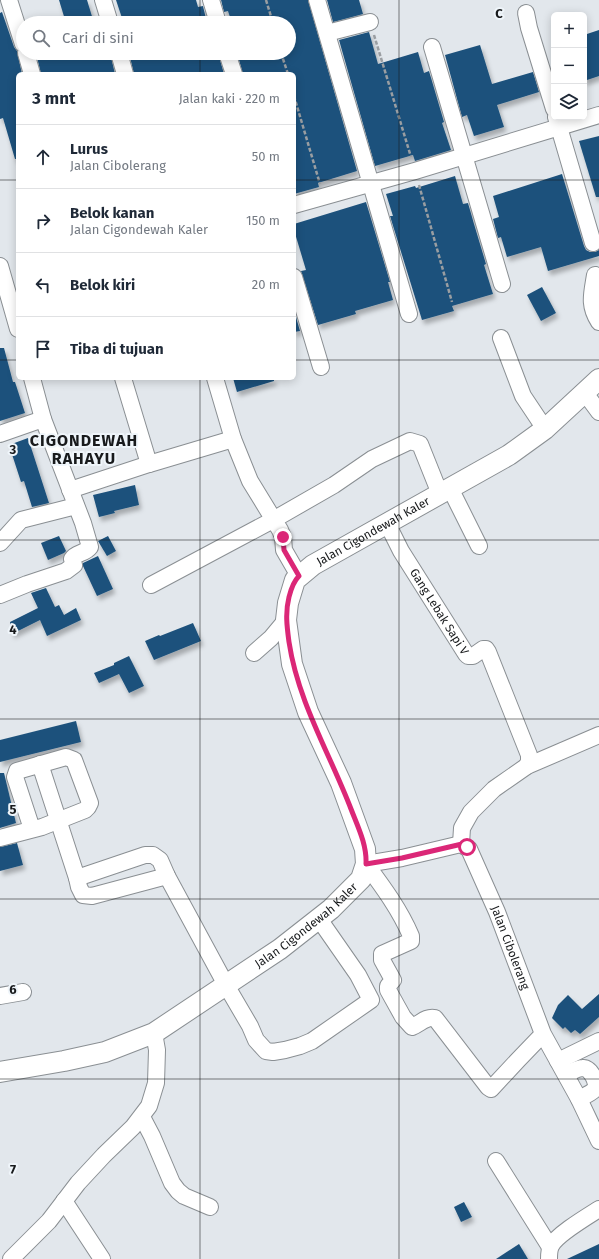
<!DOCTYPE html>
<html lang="id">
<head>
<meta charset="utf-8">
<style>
  :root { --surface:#fff; --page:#f2f2f3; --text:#1f2937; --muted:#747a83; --line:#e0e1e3 }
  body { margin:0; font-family:"Fira Sans",sans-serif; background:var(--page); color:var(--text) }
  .controls { position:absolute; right:12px; top:12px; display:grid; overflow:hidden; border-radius:6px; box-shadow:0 2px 10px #0003 }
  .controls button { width:36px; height:36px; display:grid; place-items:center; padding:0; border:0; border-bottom:1px solid var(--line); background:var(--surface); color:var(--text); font:20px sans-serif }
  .stop { position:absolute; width:12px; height:12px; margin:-9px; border:3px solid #db2777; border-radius:50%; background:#fff }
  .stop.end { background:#db2777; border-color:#fff; box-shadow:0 1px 4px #0008 }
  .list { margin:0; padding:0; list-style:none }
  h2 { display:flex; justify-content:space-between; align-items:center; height:52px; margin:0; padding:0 16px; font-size:17px }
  h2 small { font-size:13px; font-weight:400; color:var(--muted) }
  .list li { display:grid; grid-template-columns:26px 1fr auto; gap:12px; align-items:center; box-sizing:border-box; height:64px; padding:0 16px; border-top:1px solid var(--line) }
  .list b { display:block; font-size:15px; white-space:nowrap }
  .list p { margin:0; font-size:13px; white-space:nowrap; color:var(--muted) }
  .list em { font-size:13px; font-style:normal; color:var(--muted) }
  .icon { flex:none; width:22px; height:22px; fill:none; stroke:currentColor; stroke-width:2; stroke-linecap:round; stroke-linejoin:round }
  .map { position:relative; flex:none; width:599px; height:1259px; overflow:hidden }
  .search { position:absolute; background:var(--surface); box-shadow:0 2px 10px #0003; left:16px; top:16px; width:280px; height:44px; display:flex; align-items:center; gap:10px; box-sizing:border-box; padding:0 14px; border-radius:22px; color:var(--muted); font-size:15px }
  .panel { position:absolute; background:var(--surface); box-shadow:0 2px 10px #0003; left:16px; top:72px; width:280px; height:308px; border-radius:6px }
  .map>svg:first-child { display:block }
  .building { fill:#1c517b; filter:url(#shadow) }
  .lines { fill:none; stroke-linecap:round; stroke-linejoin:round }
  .minor-casing { stroke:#8a8f93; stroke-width:18 }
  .major-casing { stroke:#8a8f93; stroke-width:22 }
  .path { stroke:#9a9ea2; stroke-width:2.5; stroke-dasharray:4 2; stroke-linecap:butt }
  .minor { stroke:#fff; stroke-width:16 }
  .major { stroke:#fff; stroke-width:20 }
  .route { stroke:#db2777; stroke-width:5 }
  .grid { fill:none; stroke:#181a1c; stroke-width:1; stroke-opacity:0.55 }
  .labels { text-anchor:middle; stroke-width:4; stroke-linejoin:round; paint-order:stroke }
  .street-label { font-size:12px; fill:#181a1c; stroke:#eff5fa }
  .district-label { font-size:16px; font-weight:bold; letter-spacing:1px; fill:#181a1c; stroke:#eff5fa }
  .grid-label { font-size:13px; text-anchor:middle; font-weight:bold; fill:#181a1c; stroke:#eff5fa; stroke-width:4; stroke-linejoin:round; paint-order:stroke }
</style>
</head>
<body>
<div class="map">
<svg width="599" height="1259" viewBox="0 0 599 1259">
  <defs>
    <filter id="shadow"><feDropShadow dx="2.5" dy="4.5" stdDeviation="2" flood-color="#0004"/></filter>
  </defs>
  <rect width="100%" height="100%" fill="#e2e7ec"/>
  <g class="building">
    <path d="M59,0H87L94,23H66Z"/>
    <path d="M116,0H196L198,7L203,6L207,23H128L127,20L123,21Z"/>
    <path d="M221,0H308L357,171L318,183L319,187L294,194V74H243L237,53H289V23H232L228,11L224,12Z"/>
    <path d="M327,0H359L363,14L333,22Z"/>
    <path d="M2,12L14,47L17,51L22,74H18V159H15L3,118L0,119V13Z"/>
    <path d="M599,30V76L584,81V35Z"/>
    <path d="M369,32L378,64L418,52L424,73L429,71L444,122L442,123L451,150L415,161L413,155L375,166L339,40Z"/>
    <path d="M480,45L492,84L533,72L539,92L497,105L504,127L474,136L467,115L462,117L445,55Z"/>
    <path d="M36,53H110L115,74H41Z"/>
    <path d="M129,53H218L224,74H134Z"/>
    <path d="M599,136V197H596L579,141Z"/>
    <path d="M562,174L584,246L586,250L590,252H595L599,250V256L548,271L541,247L507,257L501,237L498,238L493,219L499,217L493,196Z"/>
    <path d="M455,176L463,204L468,203L474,224L486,264L484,265L493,294L452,306L454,311L422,320L390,216H393L386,194L415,186L416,188Z"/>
    <path d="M366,202L390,282H388L393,300L355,311L356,314L318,325L301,271L306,270L294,230V224Z"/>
    <path d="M542,287L556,313L541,321L527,295Z"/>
    <path d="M294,310L300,331L294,332Z"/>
    <path d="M0,348H4L13,382H15L25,413L0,421Z"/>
    <path d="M233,378H274V381L237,392Z"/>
    <path d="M28,438L49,503L32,507L24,481L21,482L9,445Z"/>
    <path d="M135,485L139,505L114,511L115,513L99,517L93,495Z"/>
    <path d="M59,536L66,551L64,553L48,560L41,543Z"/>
    <path d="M108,536L116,551L107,556L98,541Z"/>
    <path d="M98,556L113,589L97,596L83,566V563Z"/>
    <path d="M46,588L55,607L59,605L64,615L76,608L81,620L47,636L40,620L12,634L10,622L38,608L31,593Z"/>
    <path d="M193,623L201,641L154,660L145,641L159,635L160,636Z"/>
    <path d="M129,656L144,686L129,693L119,674L99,683L94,673L114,665V663Z"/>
    <path d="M76,721L81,742L0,762V740Z"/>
    <path d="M0,773H4L16,823L0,828Z"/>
    <path d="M17,843L23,865L0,871V847Z"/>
    <path d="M599,994V1017L580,1034L575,1030L571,1033L565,1027L563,1029L552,1018L558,1005L568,995L582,1009Z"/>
    <path d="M464,1202L472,1217L461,1222L454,1207Z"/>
    <path d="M519,1244L528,1259H496Z"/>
    <path d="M599,1244V1259H567Z"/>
  </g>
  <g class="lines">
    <g class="minor-casing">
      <g id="minor">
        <path d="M9,0L23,44"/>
        <path d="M103,0L110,23"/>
        <path d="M211,0L218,23"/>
        <path d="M317,0L409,314"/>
        <path d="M526,13L529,28L554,109"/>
        <path d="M327,33L370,22"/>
        <path d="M432,47L502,284"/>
        <path d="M26,53L32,74"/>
        <path d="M119,53L125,74"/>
        <path d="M227,53L234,74"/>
        <path d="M556,117L593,243"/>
        <path d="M294,205L415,171L599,115"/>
        <path d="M0,266L18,329"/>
        <path d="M595,275C592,294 588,305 599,322"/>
        <path d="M294,277L321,367"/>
        <path d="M501,338L523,396L545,429"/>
        <path d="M123,378L149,464"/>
        <path d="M215,378L233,439L250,481L280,530L283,537L284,550L299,576"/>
        <path d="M585,393L599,412"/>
        <path d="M0,434L43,419"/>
        <path d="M450,488L479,546"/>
        <path d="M70,490L149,464L233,439"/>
        <path id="s1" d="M387,523L401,551L466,654L468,656H473L483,649H486L488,652L529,755V761L527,766"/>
        <path d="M0,543L21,520L76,506"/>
        <path d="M151,585L273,520L334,485L372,459L410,441L420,444L440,494"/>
        <path d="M0,595L27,584L66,571L74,565L72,559C76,552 85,554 90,547L83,523L43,419L32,378"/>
        <path d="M254,653L271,638L286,620"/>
        <path d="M40,764L77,878L145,855H153L160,860L167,876L226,985L250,1026L256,1040L266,1051L273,1052L285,1050L300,1046L312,1041L371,1000L358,975L319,919"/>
        <path d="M0,838L42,827L85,810L88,807L90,803L74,760L66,757L17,771L15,777L32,829"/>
        <path d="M461,844L462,828L471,812L494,789L527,766L599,735"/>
        <path d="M77,878L79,887L83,895L92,896L167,876"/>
        <path d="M0,996L23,992"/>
        <path id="s2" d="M543,1034L518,1060L491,1089L488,1087L435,1018C426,1016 420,1024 412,1027L403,1017L388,990V986L393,980L382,960V954L411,941V936C400,910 383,887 366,864L402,858L461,844L469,849L497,912L543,1034L579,1099L599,1141"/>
        <path d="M558,1061L599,1041"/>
        <path d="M566,1074C571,1072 578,1068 583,1068C590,1067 599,1084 595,1089C592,1093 584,1096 579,1099"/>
        <path d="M142,1117L152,1136L172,1183L178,1191L184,1196L210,1207"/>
        <path d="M496,1161L550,1247"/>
        <path d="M64,1201L102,1259"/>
        <path d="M11,1259L49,1221L78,1183L104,1155L133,1127L149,1106L156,1083L157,1050L154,1033"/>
        <path d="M549,1259C549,1255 549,1250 551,1246C556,1235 588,1216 599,1209"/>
      </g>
    </g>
    <g class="major-casing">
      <g id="major">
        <path id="s3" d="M0,1072L64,1061L105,1052L154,1033L280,949L331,909L361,879L366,864L365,849L341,783L308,712L292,664L286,620L288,603L295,580L313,565L509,455L545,429L599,379"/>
      </g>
    </g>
    <g class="path">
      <path d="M266,0L273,23"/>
      <path d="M374,35L411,157"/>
      <path d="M281,53L288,74"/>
      <path d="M294,96L320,184"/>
      <path d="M419,185L452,302"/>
    </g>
    <use href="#minor" class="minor"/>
    <use href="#major" class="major"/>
  </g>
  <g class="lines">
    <path class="route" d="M283,537L284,550L299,576C293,582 291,589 289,597C285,613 287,627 289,642C298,702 330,754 351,809C358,827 367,845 366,864L402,858L462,844L467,847"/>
  </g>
  <path class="grid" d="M200,0V23M399,0V1259M200,53V74M0,180H18M294,180H599M0,360H18M294,360H599M200,378V1259M0,540H599M0,719H599M0,899H599M0,1079H599"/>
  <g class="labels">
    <g class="street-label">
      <text dy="4" stroke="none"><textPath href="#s3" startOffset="826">Jalan Cigondewah Kaler</textPath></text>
      <text dy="4" stroke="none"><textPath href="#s1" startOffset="103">Gang Lebak Sapi V</textPath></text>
      <text dy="4" stroke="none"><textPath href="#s3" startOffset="346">Jalan Cigondewah Kaler</textPath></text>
      <text dy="4" stroke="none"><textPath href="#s2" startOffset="612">Jalan Cibolerang</textPath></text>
    </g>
    <g class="district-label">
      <text x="84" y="446">CIGONDEWAH<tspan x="84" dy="18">RAHAYU</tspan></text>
    </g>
  </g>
  <g class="grid-label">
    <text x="499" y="18">C</text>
    <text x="13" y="454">3</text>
    <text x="13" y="634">4</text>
    <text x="13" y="814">5</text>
    <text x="13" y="994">6</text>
    <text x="13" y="1174">7</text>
  </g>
</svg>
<div class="controls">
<button>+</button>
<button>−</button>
<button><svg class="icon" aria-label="layers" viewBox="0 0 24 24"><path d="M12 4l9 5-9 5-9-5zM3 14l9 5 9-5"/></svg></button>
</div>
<div class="stop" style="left:467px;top:847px"></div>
<div class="stop end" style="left:283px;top:537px"></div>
<div class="search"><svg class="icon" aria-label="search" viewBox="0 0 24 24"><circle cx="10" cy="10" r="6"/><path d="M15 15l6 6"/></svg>Cari di sini</div>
<section class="panel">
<h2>3 mnt<small>Jalan kaki · 220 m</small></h2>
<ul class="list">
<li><svg class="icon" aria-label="ahead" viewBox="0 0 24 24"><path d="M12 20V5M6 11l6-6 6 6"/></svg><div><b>Lurus</b><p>Jalan Cibolerang</p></div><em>50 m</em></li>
<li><svg class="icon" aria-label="right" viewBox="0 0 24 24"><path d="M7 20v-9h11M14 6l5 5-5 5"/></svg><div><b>Belok kanan</b><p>Jalan Cigondewah Kaler</p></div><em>150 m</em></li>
<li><svg class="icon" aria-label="left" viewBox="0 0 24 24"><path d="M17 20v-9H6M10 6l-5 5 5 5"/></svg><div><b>Belok kiri</b></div><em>20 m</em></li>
<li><svg class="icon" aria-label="arrive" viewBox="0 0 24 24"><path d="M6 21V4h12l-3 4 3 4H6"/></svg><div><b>Tiba di tujuan</b></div></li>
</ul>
</section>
</div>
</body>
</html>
